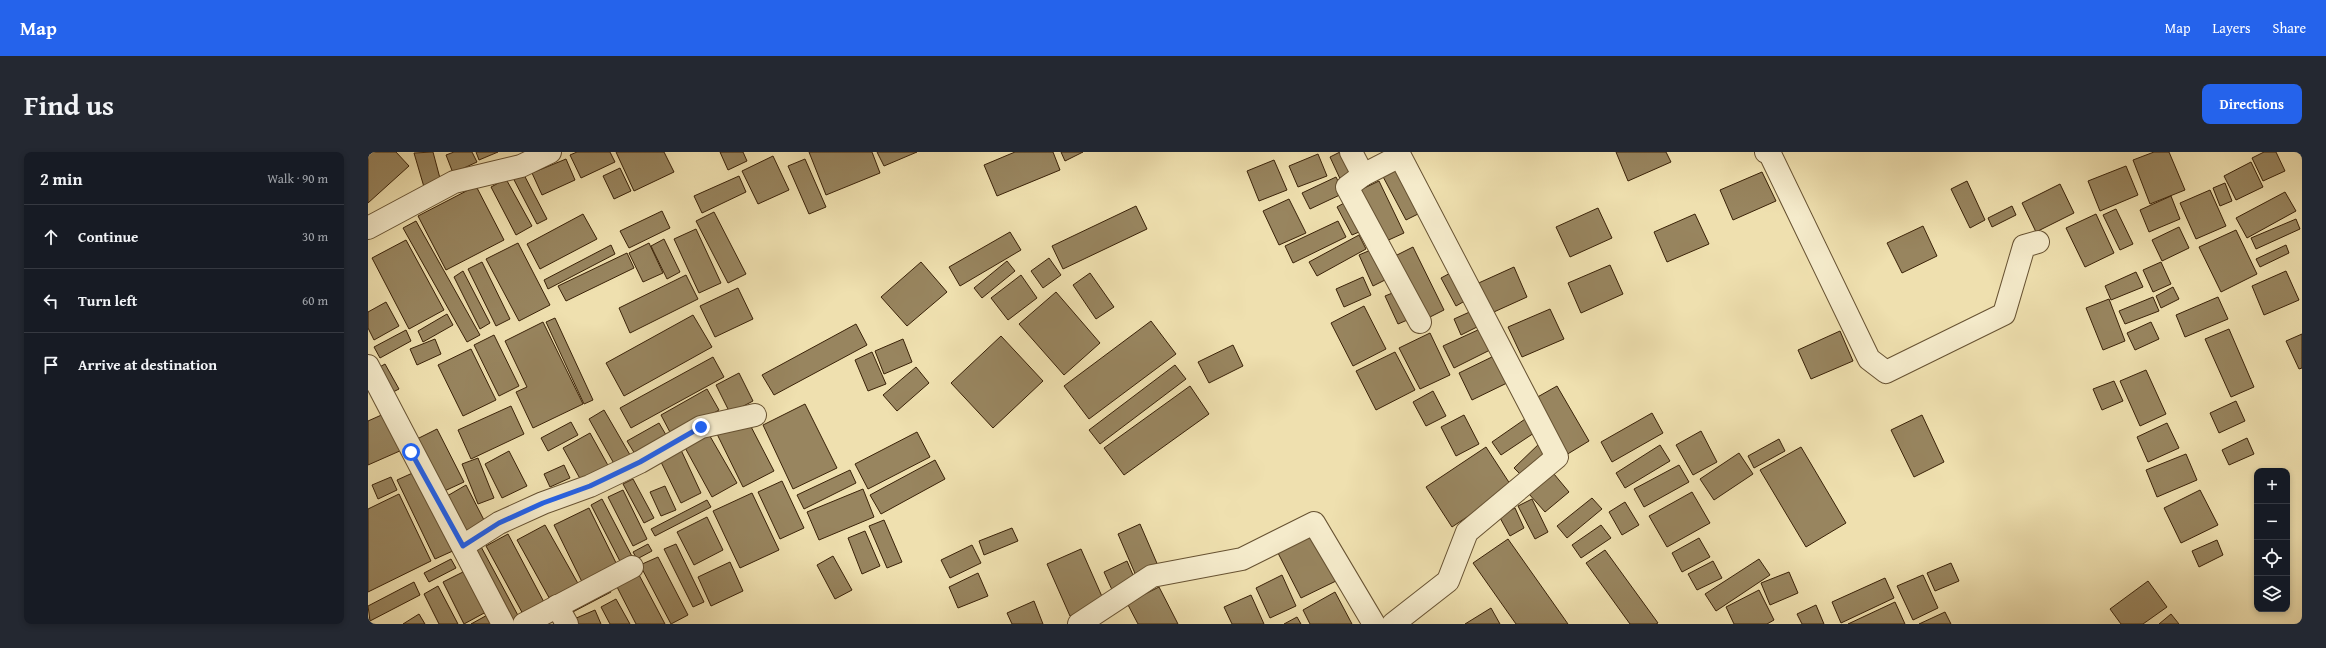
<!DOCTYPE html>
<html lang="en">
<head>
<meta charset="utf-8">
<style>
  :root { --surface:#171b24; --page:#242831; --text:#f1f3f6; --muted:#9ea1a6; --line:#363941; --accent:#2563eb }
  body { margin:0; font-family:"Gentium Book Plus",serif; background:var(--page); color:var(--text) }
  .controls { position:absolute; right:12px; bottom:12px; display:grid; overflow:hidden; border-radius:8px; box-shadow:0 2px 6px #0003 }
  .controls button { width:36px; height:36px; display:grid; place-items:center; padding:0; border:0; border-bottom:1px solid var(--line); background:var(--surface); color:var(--text); font:20px sans-serif }
  .stop { position:absolute; width:12px; height:12px; margin:-9px; border:3px solid #2563eb; border-radius:50%; background:#fff }
  .stop.end { background:#2563eb; border-color:#fff; box-shadow:0 1px 4px #0008 }
  .list { margin:0; padding:0; list-style:none }
  h2 { display:flex; justify-content:space-between; align-items:center; height:52px; margin:0; padding:0 16px; font-size:17px }
  h2 small { font-size:13px; font-weight:400; color:var(--muted) }
  .list li { display:grid; grid-template-columns:26px 1fr auto; gap:12px; align-items:center; box-sizing:border-box; height:64px; padding:0 16px; border-top:1px solid var(--line) }
  .list b { display:block; font-size:15px; white-space:nowrap }
  .list em { font-size:13px; font-style:normal; color:var(--muted) }
  .icon { flex:none; width:22px; height:22px; fill:none; stroke:currentColor; stroke-width:2; stroke-linecap:round; stroke-linejoin:round }
  .map { position:relative; flex:none; width:1934px; height:472px; overflow:hidden; border-radius:8px }
  header { display:flex; align-items:center; gap:24px; box-sizing:border-box; height:56px; padding:0 20px; background:var(--accent); color:#fff }
  header strong { font-size:19px }
  nav { display:flex; gap:22px; margin-inline-start:auto; font-size:14px }
  .intro { display:flex; align-items:center; justify-content:space-between; box-sizing:border-box; height:96px; padding:0 24px }
  h1 { margin:0; font-size:28px }
  .button { padding:10px 18px; border-radius:8px; background:var(--accent); color:#fff; font-size:14px; font-weight:700 }
  main { display:flex; gap:24px; padding:0 24px }
  aside { flex:1; background:var(--surface); border-radius:8px; box-shadow:0 2px 6px #0003 }
  .map>svg:first-child { display:block }
  .building { fill:#98855f; stroke:#3a2208 }
  .lines { fill:none; stroke-linecap:round; stroke-linejoin:round }
  .minor-casing { stroke:#675232; stroke-width:24 }
  .minor { stroke:#f5ebcb; stroke-width:22 }
  .route { stroke:#2563eb; stroke-width:5 }
</style>
</head>
<body>
<header>
<strong>Map</strong>
<nav><a>Map</a><a>Layers</a><a>Share</a></nav>
</header>
<div class="intro"><h1>Find us</h1><a class="button">Directions</a></div>
<main>
<aside>
<h2>2 min<small>Walk · 90 m</small></h2>
<ul class="list">
<li><svg class="icon" aria-label="ahead" viewBox="0 0 24 24"><path d="M12 20V5M6 11l6-6 6 6"/></svg><div><b>Continue</b></div><em>30 m</em></li>
<li><svg class="icon" aria-label="left" viewBox="0 0 24 24"><path d="M17 20v-9H6M10 6l-5 5 5 5"/></svg><div><b>Turn left</b></div><em>60 m</em></li>
<li><svg class="icon" aria-label="arrive" viewBox="0 0 24 24"><path d="M6 21V4h12l-3 4 3 4H6"/></svg><div><b>Arrive at destination</b></div></li>
</ul>
</aside>
<div class="map">
<svg width="1934" height="472" viewBox="0 0 1934 472">
  <rect width="100%" height="100%" fill="#efe0af"/>
  <filter id="stains"><feTurbulence type="fractalNoise" baseFrequency=".005" numOctaves="4"/><feColorMatrix values="0 0 0 0 .2 0 0 0 0 .09 0 0 0 0 .02 0 0 0 .5 -.17"/></filter>
  <radialGradient id="worn" r=".72"><stop offset=".6" stop-color="#630" stop-opacity="0"/><stop offset="1" stop-color="#630" stop-opacity=".3"/></radialGradient>
  <g class="building">
    <path d="M2,0H28L41,14L0,51V2Z"/>
    <path d="M65,0L73,30L56,35L46,1Z"/>
    <path d="M86,0H104L109,10L85,21L78,3Z"/>
    <path d="M108,0H130L111,8Z"/>
    <path d="M209,0H242L247,10L213,26L202,3Z"/>
    <path d="M248,0H296L306,20L266,39Z"/>
    <path d="M352,0H375L379,9L360,18Z"/>
    <path d="M441,0H504L512,21L458,43Z"/>
    <path d="M509,0H549L516,14Z"/>
    <path d="M647,0H685L692,18L629,44L616,13Z"/>
    <path d="M693,0H715L697,9Z"/>
    <path d="M972,0L990,23L974,31L962,5Z"/>
    <path d="M1248,0H1298L1303,10L1260,29Z"/>
    <path d="M1786,0H1801L1817,38L1782,52L1765,8Z"/>
    <path d="M1896,0H1908L1917,19L1895,29L1884,6Z"/>
    <path d="M950,2L959,24L930,35L921,14Z"/>
    <path d="M405,4L421,38L390,52L374,19Z"/>
    <path d="M198,7L207,28L174,43L164,21Z"/>
    <path d="M437,7L458,55L441,62L420,14Z"/>
    <path d="M906,8L919,38L891,49L879,19Z"/>
    <path d="M1883,10L1895,35L1868,48L1856,24Z"/>
    <path d="M1028,11L1054,60L1038,68L1012,19Z"/>
    <path d="M1758,14L1770,43L1732,59L1720,29Z"/>
    <path d="M252,16L263,39L246,47L235,24Z"/>
    <path d="M154,19L179,67L169,72L144,24Z"/>
    <path d="M1394,20L1408,49L1365,68L1352,38Z"/>
    <path d="M371,24L378,40L334,61L326,44Z"/>
    <path d="M968,25L976,41L942,57L934,41Z"/>
    <path d="M138,27L164,74L148,83L123,35Z"/>
    <path d="M1011,29L1036,81L1014,91L990,39Z"/>
    <path d="M1599,29L1617,68L1602,76L1583,37Z"/>
    <path d="M1857,31L1864,49L1852,54L1845,36Z"/>
    <path d="M1692,32L1706,61L1668,80L1654,51Z"/>
    <path d="M108,34L136,88L78,118L50,64Z"/>
    <path d="M1842,38L1858,74L1828,87L1812,51Z"/>
    <path d="M1917,40L1928,59L1879,86L1868,66Z"/>
    <path d="M1803,44L1812,67L1781,80L1772,58Z"/>
    <path d="M921,47L938,81L911,93L895,59Z"/>
    <path d="M983,47L998,77L984,83L969,55Z"/>
    <path d="M768,54L779,77L695,117L684,94Z"/>
    <path d="M1644,54L1648,63L1624,75L1620,66Z"/>
    <path d="M1230,56L1244,86L1202,105L1188,75Z"/>
    <path d="M1748,57L1765,92L1752,98L1735,63Z"/>
    <path d="M294,59L302,76L261,96L252,79Z"/>
    <path d="M346,60L378,122L360,131L328,69Z"/>
    <path d="M215,62L229,87L172,117L159,92Z"/>
    <path d="M1327,62L1341,92L1299,110L1286,80Z"/>
    <path d="M1728,62L1746,101L1717,115L1698,76Z"/>
    <path d="M1928,67L1932,77L1888,97L1883,86Z"/>
    <path d="M48,69L112,183L99,190L35,76Z"/>
    <path d="M970,69L978,85L925,111L917,94Z"/>
    <path d="M1555,74L1569,104L1534,121L1519,91Z"/>
    <path d="M1811,75L1821,96L1794,109L1784,88Z"/>
    <path d="M328,77L353,131L331,141L306,87Z"/>
    <path d="M1868,78L1889,122L1853,140L1831,95Z"/>
    <path d="M642,80L653,98L592,134L581,115Z"/>
    <path d="M991,83L998,97L949,124L941,110Z"/>
    <path d="M296,87L312,120L299,127L283,94Z"/>
    <path d="M38,88L76,158L41,177L4,106Z"/>
    <path d="M150,91L182,153L151,169L118,107Z"/>
    <path d="M281,91L295,121L275,130L261,101Z"/>
    <path d="M243,93L247,102L180,137L176,128Z"/>
    <path d="M1918,93L1921,101L1892,115L1888,107Z"/>
    <path d="M1012,94L1025,124L1005,134L991,103Z"/>
    <path d="M1045,95L1076,158L1056,168L1025,105Z"/>
    <path d="M259,101L266,116L198,149L190,134Z"/>
    <path d="M681,106L693,123L675,136L663,119Z"/>
    <path d="M639,109L647,119L614,146L606,136Z"/>
    <path d="M114,110L142,167L128,174L100,117Z"/>
    <path d="M553,110L579,140L539,174L513,145Z"/>
    <path d="M1793,110L1803,132L1785,140L1775,118Z"/>
    <path d="M1242,113L1255,142L1213,161L1200,131Z"/>
    <path d="M1146,115L1159,145L1117,164L1104,134Z"/>
    <path d="M1088,118L1102,146L1088,154L1073,126Z"/>
    <path d="M95,119L122,171L112,177L86,125Z"/>
    <path d="M1918,119L1931,148L1896,163L1884,134Z"/>
    <path d="M1768,120L1775,135L1743,148L1737,134Z"/>
    <path d="M722,121L746,155L728,167L705,133Z"/>
    <path d="M318,123L330,147L262,181L251,156Z"/>
    <path d="M653,123L669,146L640,168L623,146Z"/>
    <path d="M995,125L1003,143L976,155L968,137Z"/>
    <path d="M1805,135L1811,147L1793,156L1788,144Z"/>
    <path d="M370,136L385,167L347,185L332,154Z"/>
    <path d="M1032,138L1044,166L1030,172L1017,144Z"/>
    <path d="M688,140L732,191L696,223L651,172Z"/>
    <path d="M1785,145L1791,159L1757,172L1751,159Z"/>
    <path d="M1850,145L1860,167L1817,185L1808,163Z"/>
    <path d="M1741,147L1757,189L1735,198L1718,156Z"/>
    <path d="M18,150L31,174L6,188L0,176V160Z"/>
    <path d="M996,154L1018,197L985,214L963,171Z"/>
    <path d="M1182,157L1196,187L1154,205L1140,175Z"/>
    <path d="M1106,158L1113,173L1093,183L1086,167Z"/>
    <path d="M79,162L85,173L55,190L50,179Z"/>
    <path d="M325,163L344,195L256,244L238,211Z"/>
    <path d="M187,166L225,248L216,252L178,170Z"/>
    <path d="M783,169L808,202L721,267L696,234Z"/>
    <path d="M175,170L215,252L165,276L148,240L159,235L137,189Z"/>
    <path d="M1783,170L1791,187L1767,198L1759,181Z"/>
    <path d="M488,172L499,193L406,243L394,223Z"/>
    <path d="M1112,177L1122,198L1086,216L1075,194Z"/>
    <path d="M1861,177L1886,235L1863,245L1837,187Z"/>
    <path d="M38,178L43,189L12,206L6,195Z"/>
    <path d="M1472,179L1485,209L1443,227L1430,198Z"/>
    <path d="M1062,181L1082,223L1052,237L1031,196Z"/>
    <path d="M1934,182V216L1931,217L1918,189Z"/>
    <path d="M126,183L151,234L131,244L106,193Z"/>
    <path d="M633,184L675,229L625,276L583,231Z"/>
    <path d="M67,187L73,202L49,213L42,197Z"/>
    <path d="M535,187L544,210L516,222L507,199Z"/>
    <path d="M865,193L875,214L841,231L830,210Z"/>
    <path d="M103,197L128,248L95,264L70,213Z"/>
    <path d="M504,200L518,232L500,239L487,208Z"/>
    <path d="M1027,200L1047,238L1008,258L988,219Z"/>
    <path d="M1128,203L1141,230L1104,248L1091,221Z"/>
    <path d="M345,205L356,225L263,276L252,256Z"/>
    <path d="M17,212L31,237L21,242L8,217Z"/>
    <path d="M807,213L818,227L732,292L721,278Z"/>
    <path d="M548,215L561,231L529,259L515,243Z"/>
    <path d="M1778,218L1798,262L1772,274L1752,229Z"/>
    <path d="M371,221L385,249L362,261L348,233Z"/>
    <path d="M1746,229L1755,249L1734,258L1725,237Z"/>
    <path d="M822,234L841,262L756,323L736,296Z"/>
    <path d="M1189,234L1221,289L1198,303L1166,247Z"/>
    <path d="M339,237L351,258L304,284L293,263Z"/>
    <path d="M1065,239L1078,264L1058,274L1045,250Z"/>
    <path d="M1868,249L1877,269L1851,281L1842,261Z"/>
    <path d="M437,252L469,316L425,337L395,273Z"/>
    <path d="M143,254L156,282L103,307L90,278Z"/>
    <path d="M236,258L265,308L249,317L221,267Z"/>
    <path d="M18,261L34,298L0,313V269Z"/>
    <path d="M1284,261L1295,281L1244,310L1233,290Z"/>
    <path d="M1096,263L1111,292L1088,304L1073,275Z"/>
    <path d="M1554,263L1576,310L1546,325L1523,278Z"/>
    <path d="M1160,265L1169,279L1133,303L1124,290Z"/>
    <path d="M379,267L406,319L375,335L349,282Z"/>
    <path d="M203,270L210,283L180,299L173,286Z"/>
    <path d="M291,271L301,288L270,307L259,289Z"/>
    <path d="M1799,271L1811,296L1780,310L1769,285Z"/>
    <path d="M69,277L96,330L70,342L43,290Z"/>
    <path d="M339,279L369,331L344,345L315,292Z"/>
    <path d="M1333,279L1349,310L1325,323L1308,293Z"/>
    <path d="M549,280L562,305L500,337L487,312Z"/>
    <path d="M222,281L242,317L215,332L195,296Z"/>
    <path d="M1879,286L1886,302L1861,313L1854,298Z"/>
    <path d="M1411,287L1417,299L1386,316L1380,304Z"/>
    <path d="M1173,290L1184,301L1157,327L1146,316Z"/>
    <path d="M1292,293L1302,309L1257,336L1248,321Z"/>
    <path d="M1118,295L1144,335L1084,375L1058,335Z"/>
    <path d="M1433,295L1478,371L1438,395L1392,318Z"/>
    <path d="M313,298L333,341L313,351L292,308Z"/>
    <path d="M141,299L159,334L134,346L117,312Z"/>
    <path d="M1371,301L1385,322L1346,348L1332,327Z"/>
    <path d="M1818,302L1829,328L1789,345L1778,318Z"/>
    <path d="M110,306L126,346L110,352L94,312Z"/>
    <path d="M567,308L577,327L513,362L502,343Z"/>
    <path d="M196,313L202,326L182,335L176,322Z"/>
    <path d="M1311,313L1321,330L1276,355L1266,337Z"/>
    <path d="M482,318L488,331L436,357L429,343Z"/>
    <path d="M49,319L87,398L67,407L29,328Z"/>
    <path d="M1186,322L1201,340L1177,360L1161,342Z"/>
    <path d="M23,325L29,338L10,347L4,333Z"/>
    <path d="M265,327L286,366L276,371L255,332Z"/>
    <path d="M414,329L436,376L412,387L390,340Z"/>
    <path d="M98,333L117,370L93,383L74,347Z"/>
    <path d="M297,334L308,358L293,364L282,340Z"/>
    <path d="M495,337L506,365L451,388L439,360Z"/>
    <path d="M255,338L279,387L265,394L240,345Z"/>
    <path d="M1832,338L1850,373L1813,391L1796,356Z"/>
    <path d="M1324,340L1342,371L1299,395L1281,364Z"/>
    <path d="M384,341L411,398L372,416L345,359Z"/>
    <path d="M31,342L63,409L0,440V357Z"/>
    <path d="M1224,346L1234,357L1199,386L1189,374Z"/>
    <path d="M234,347L267,410L255,415L223,353Z"/>
    <path d="M1164,347L1180,380L1167,387L1150,354Z"/>
    <path d="M339,348L343,355L287,384L283,377Z"/>
    <path d="M1257,350L1271,373L1254,383L1241,360Z"/>
    <path d="M221,356L251,417L216,434L186,373Z"/>
    <path d="M1147,356L1156,376L1142,384L1131,364Z"/>
    <path d="M339,365L355,398L326,413L309,380Z"/>
    <path d="M516,368L534,410L519,416L501,374Z"/>
    <path d="M772,372L791,416L769,426L750,382Z"/>
    <path d="M177,373L212,435L184,451L149,388Z"/>
    <path d="M1233,373L1243,386L1213,406L1204,393Z"/>
    <path d="M644,376L650,389L616,403L611,389Z"/>
    <path d="M497,379L512,414L494,422L480,386Z"/>
    <path d="M140,382L177,452L156,464L118,394Z"/>
    <path d="M945,383L968,429L933,446L910,401Z"/>
    <path d="M1331,386L1342,405L1314,420L1304,401Z"/>
    <path d="M1140,387L1200,472H1148L1105,411Z"/>
    <path d="M1849,388L1855,403L1831,415L1824,399Z"/>
    <path d="M111,391L153,469L140,472L100,397Z"/>
    <path d="M280,392L284,399L269,407L265,400Z"/>
    <path d="M308,392L336,450L325,455L296,397Z"/>
    <path d="M604,393L613,411L582,426L573,408Z"/>
    <path d="M713,397L736,449L702,464L679,412Z"/>
    <path d="M1237,398L1290,471L1288,472H1262L1218,411Z"/>
    <path d="M465,404L484,438L467,447L449,413Z"/>
    <path d="M290,405L320,463L303,472L272,413Z"/>
    <path d="M83,407L88,416L61,430L56,421Z"/>
    <path d="M1391,407L1402,423L1348,459L1337,442Z"/>
    <path d="M759,409L768,430L745,440L736,420Z"/>
    <path d="M1345,409L1354,426L1329,438L1320,422Z"/>
    <path d="M362,410L375,439L343,454L330,425Z"/>
    <path d="M1583,411L1591,429L1567,439L1559,421Z"/>
    <path d="M97,419L118,460L96,472L75,430Z"/>
    <path d="M1421,420L1430,441L1402,453L1393,431Z"/>
    <path d="M270,421L297,472H268L248,433Z"/>
    <path d="M610,421L620,444L590,456L581,435Z"/>
    <path d="M914,423L928,454L902,466L888,436Z"/>
    <path d="M1555,423L1570,456L1545,468L1529,434Z"/>
    <path d="M1517,426L1526,446L1473,471L1464,450Z"/>
    <path d="M1780,429L1799,455L1775,472H1753L1742,457Z"/>
    <path d="M46,430L52,443L2,469L0,454Z"/>
    <path d="M239,433L243,440L201,462L197,455Z"/>
    <path d="M70,434L90,472H71L56,442Z"/>
    <path d="M791,435L810,472H770L759,451Z"/>
    <path d="M1391,438L1406,468L1399,472H1366L1358,455Z"/>
    <path d="M967,440L984,472H942L935,458Z"/>
    <path d="M883,443L896,472H864L856,455Z"/>
    <path d="M248,447L262,472H242L233,455Z"/>
    <path d="M666,449L675,472H644L639,461Z"/>
    <path d="M1527,450L1537,472H1480Z"/>
    <path d="M1448,453L1456,472H1434L1429,462Z"/>
    <path d="M1123,456L1132,472H1097Z"/>
    <path d="M227,458L233,472H208L206,467Z"/>
    <path d="M1577,460L1583,472H1551Z"/>
    <path d="M123,461L129,472H103Z"/>
    <path d="M51,462L57,472H35Z"/>
    <path d="M1803,462L1811,472H1791Z"/>
    <path d="M929,465L933,472H916Z"/>
  </g>
  <g class="lines">
    <g class="minor-casing">
      <g id="minor">
        <path d="M983,0L995,23L979,35L1052,170"/>
        <path d="M1398,0L1402,2L1501,207L1518,220L1636,162L1656,94L1670,90"/>
        <path d="M995,23L1032,4L1189,305L1099,380L1080,429L1025,472"/>
        <path d="M0,76L86,30L153,14L182,0"/>
        <path d="M0,214L135,472"/>
        <path d="M95,394L131,371L175,351L222,334L272,310L333,275L387,263"/>
        <path d="M189,454L199,472"/>
        <path d="M156,472L264,415"/>
        <path d="M711,472L784,424L874,407L946,371L1006,472"/>
      </g>
    </g>
    <use href="#minor" class="minor"/>
  </g>
  <g class="lines">
    <path class="route" d="M43,300L95,394L131,371L175,351L222,334L272,310L333,275"/>
  </g>
  <rect width="100%" height="100%" filter="url(#stains)"/>
  <rect width="100%" height="100%" fill="url(#worn)"/>
</svg>
<div class="controls">
<button>+</button>
<button>−</button>
<button><svg class="icon" aria-label="locate" viewBox="0 0 24 24"><circle cx="12" cy="12" r="6"/><path d="M12 2v4M12 18v4M2 12h4M18 12h4"/></svg></button>
<button><svg class="icon" aria-label="layers" viewBox="0 0 24 24"><path d="M12 4l9 5-9 5-9-5zM3 14l9 5 9-5"/></svg></button>
</div>
<div class="stop" style="left:43px;top:300px"></div>
<div class="stop end" style="left:333px;top:275px"></div>
</div>
</main>
</body>
</html>
